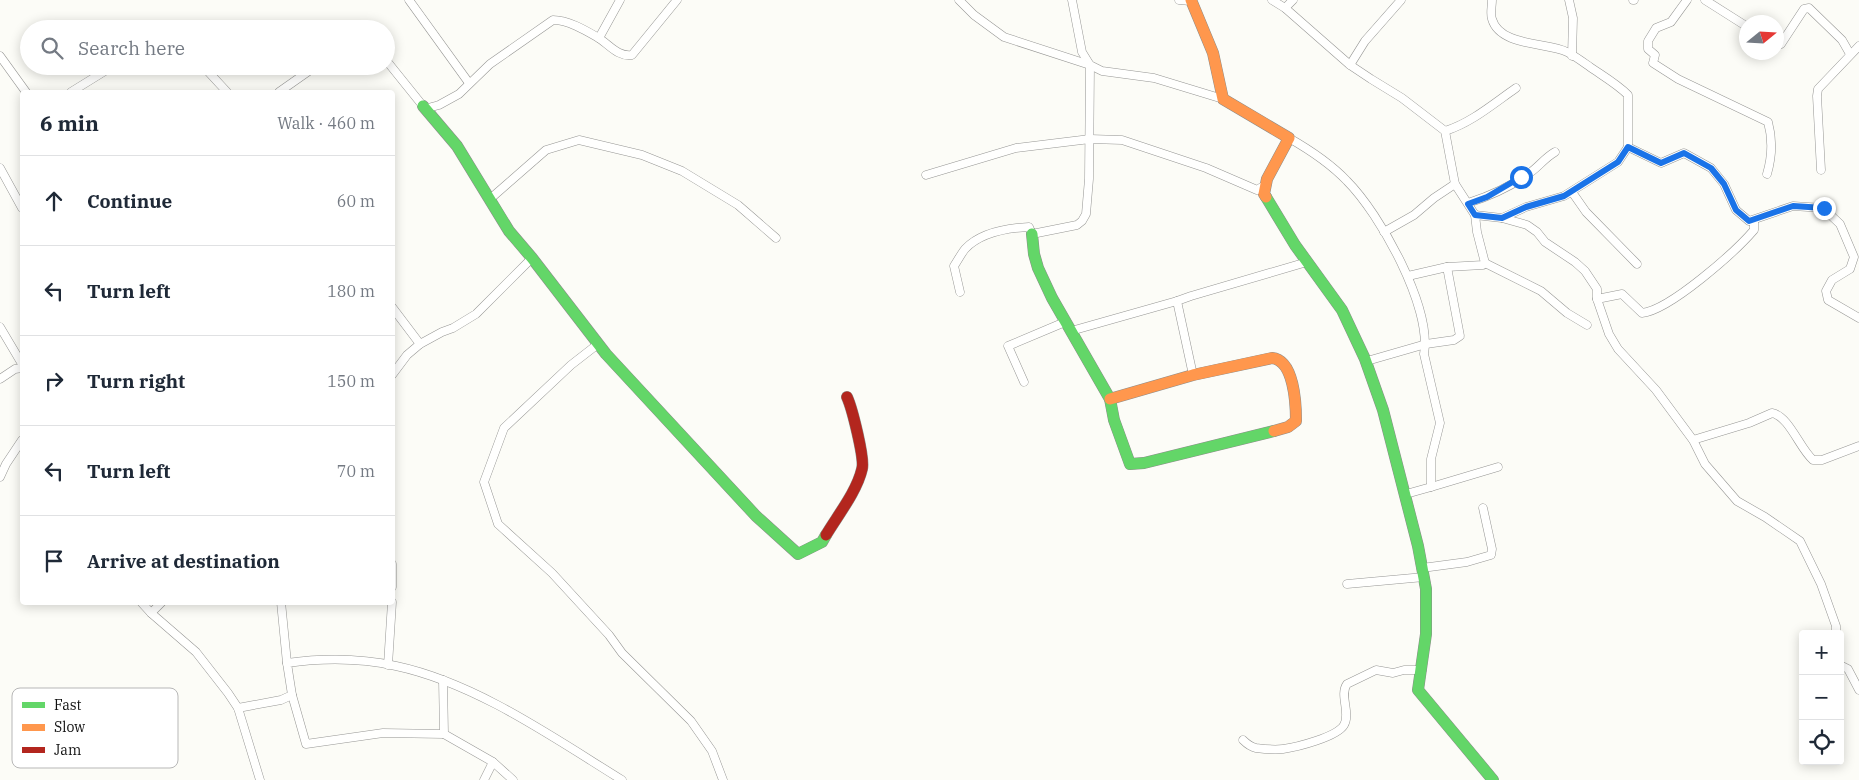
<!DOCTYPE html>
<html lang="en">
<head>
<meta charset="utf-8">
<style>
  :root { --surface:#fff; --page:#f2f2f3; --text:#1f2937; --muted:#747a83; --line:#e0e1e3 }
  body { margin:0; font-family:"IBM Plex Serif",serif; background:var(--page); color:var(--text) }
  .controls { position:absolute; right:15px; bottom:15px; display:grid; overflow:hidden; border-radius:5px; box-shadow:0 2px 12px #0003 }
  .controls button { width:45px; height:45px; display:grid; place-items:center; padding:0; border:0; border-bottom:1px solid var(--line); background:var(--surface); color:var(--text); font:25px sans-serif }
  .compass { position:absolute; left:1739px; top:15px; width:45px; height:45px; border-radius:50%; background:var(--surface); box-shadow:0 2px 12px #0003; rotate:72deg }
  .stop { position:absolute; width:15px; height:15px; margin:-11px; border:4px solid #1a73e8; border-radius:50%; background:#fff }
  .stop.end { background:#1a73e8; border-color:#fff; box-shadow:0 1px 5px #0008 }
  .list { margin:0; padding:0; list-style:none }
  h2 { display:flex; justify-content:space-between; align-items:center; height:65px; margin:0; padding:0 20px; font-size:21px }
  h2 small { font-size:16px; font-weight:400; color:var(--muted) }
  .list li { display:grid; grid-template-columns:32px 1fr auto; gap:15px; align-items:center; box-sizing:border-box; height:90px; padding:0 20px; border-top:1px solid var(--line) }
  .list b { display:block; font-size:19px; white-space:nowrap }
  .list em { font-size:16px; font-style:normal; color:var(--muted) }
  .icon { flex:none; width:28px; height:28px; fill:none; stroke:currentColor; stroke-width:2; stroke-linecap:round; stroke-linejoin:round }
  .map { position:relative; flex:none; width:1859px; height:780px; overflow:hidden }
  .search { position:absolute; background:var(--surface); box-shadow:0 2px 12px #0003; left:20px; top:20px; width:375px; height:55px; display:flex; align-items:center; gap:12px; box-sizing:border-box; padding:0 18px; border-radius:28px; color:var(--muted); font-size:19px }
  .panel { position:absolute; background:var(--surface); box-shadow:0 2px 12px #0003; left:20px; top:90px; width:375px; height:515px; border-radius:5px }
  .map>svg:first-child { display:block }
  .lines { fill:none; stroke-linecap:round; stroke-linejoin:round }
  .street-casing { stroke:#969694; stroke-width:9 }
  .fast-casing { stroke:#8d8d8b; stroke-width:12 }
  .slow-casing { stroke:#8d8d8b; stroke-width:12 }
  .jam-casing { stroke:#8d8d8b; stroke-width:12 }
  .street { stroke:#fffffe; stroke-width:8 }
  .fast { stroke:#63d668; stroke-width:11 }
  .slow { stroke:#ff974d; stroke-width:11 }
  .jam { stroke:#b3261e; stroke-width:11 }
  .route { stroke:#1a73e8; stroke-width:6 }
  .key { fill:#fff; stroke:#b7b7b7; stroke-width:1 }
  .key-label { font-size:14px; fill:#101010 }
</style>
</head>
<body>
<div class="map">
<svg width="1859" height="780" viewBox="0 0 1859 780">
  <rect width="100%" height="100%" fill="#fcfcf7"/>
  <g class="lines">
    <g class="street-casing">
      <g id="street">
        <path d="M409,0L469,83"/>
        <path d="M959,0L974,15L1004,37L1090,65L1089,179L1086,214L1082,221L1077,225L1032,234L1029,227C1008,228 980,233 965,249C961,254 958,260 954,266L960,292"/>
        <path d="M1072,0L1082,52L1090,65L1102,71L1154,78L1223,99"/>
        <path d="M1179,0L1191,1"/>
        <path d="M1272,0L1285,8L1350,65L1371,79L1402,98L1445,131L1455,184L1475,215L1477,232L1485,263L1483,265L1447,267L1408,276"/>
        <path d="M1569,0L1573,18L1572,56"/>
        <path d="M1633,0H1634"/>
        <path d="M1687,0L1671,22L1656,28L1648,41V49L1655,55L1653,63L1678,79L1768,122C1773,140 1772,157 1767,174"/>
        <path d="M1705,0L1746,26"/>
        <path d="M1285,8L1293,0"/>
        <path d="M599,38L620,0"/>
        <path d="M1776,46L1781,44L1804,9L1809,8L1842,40L1850,54"/>
        <path d="M0,56L26,92"/>
        <path d="M386,60L423,106L428,108L439,105L459,94L490,64L553,20C568,20 585,30 597,37C609,44 617,57 632,55L677,0"/>
        <path d="M1350,65L1365,41L1401,0"/>
        <path d="M203,66L227,92"/>
        <path d="M71,92L113,66"/>
        <path d="M279,92L316,66"/>
        <path d="M1445,131C1471,123 1493,104 1516,88"/>
        <path d="M1289,138C1310,150 1330,163 1347,181C1380,214 1432,307 1424,354L1440,423L1431,459V487L1406,494"/>
        <path d="M1628,147L1661,163L1684,153L1711,168L1724,184L1736,210L1749,221L1793,206L1823,208L1840,224L1854,257L1850,269L1832,280L1826,291L1828,300L1859,318"/>
        <path d="M0,168L22,208"/>
        <path d="M1821,170L1817,96L1818,89L1859,46"/>
        <path d="M926,175L1016,148L1090,139L1122,140L1206,168L1257,190L1265,185"/>
        <path d="M1572,192L1586,212L1637,264"/>
        <path d="M490,199L546,150L579,140L642,155L682,171L738,205L776,238"/>
        <path d="M1468,203C1490,196 1512,186 1531,172C1539,166 1546,157 1555,152"/>
        <path d="M1475,215L1502,218L1526,207L1564,196L1618,162L1628,147V95C1617,84 1603,76 1590,67C1583,62 1575,56 1567,52C1548,42 1500,47 1492,19C1490,14 1492,6 1492,0"/>
        <path d="M1502,218L1527,225L1537,232L1545,242L1575,262L1585,271L1597,289V299L1609,334L1618,349L1656,390L1693,440L1705,464L1737,501L1765,517L1800,541L1821,584L1836,626V634"/>
        <path d="M1384,232L1414,215L1434,198L1455,184"/>
        <path d="M1485,263L1541,291L1567,313L1587,325"/>
        <path d="M1597,299L1622,294L1642,313C1670,310 1735,252 1754,230V220"/>
        <path d="M392,307L420,344"/>
        <path d="M0,327L22,364"/>
        <path d="M1071,331L1177,301"/>
        <path d="M598,344L571,365L504,428L484,482L498,524L552,573L609,635L622,653L691,721L712,751L723,780"/>
        <path d="M1367,361L1426,344L1454,340L1460,336L1447,267"/>
        <path d="M392,375L407,355L420,344L442,332L453,328L476,314L532,258"/>
        <path d="M1193,375L1177,301L1191,296L1307,262"/>
        <path d="M0,379L15,369L22,368"/>
        <path d="M1024,382L1008,346L1065,322"/>
        <path d="M1693,440L1749,423L1772,413C1789,416 1800,449 1813,460H1822L1859,446"/>
        <path d="M0,477L6,464L22,440"/>
        <path d="M1431,487L1498,467"/>
        <path d="M392,564V587"/>
        <path d="M1422,568L1467,562L1491,555L1492,549L1483,508"/>
        <path d="M1347,584L1424,577"/>
        <path d="M141,602L151,613L196,652L228,693L238,708L260,780"/>
        <path d="M281,602L287,663"/>
        <path d="M151,613L162,602"/>
        <path d="M388,665L392,602"/>
        <path d="M1840,665L1848,669L1859,690"/>
        <path d="M443,680L444,734L493,762L513,780"/>
        <path d="M292,695L306,744L383,733L444,734"/>
        <path d="M238,708L281,700L292,695L287,663C323,658 360,658 396,666C476,683 554,738 622,780"/>
        <path d="M1243,740C1247,744 1251,747 1256,748C1264,749 1275,750 1283,749C1297,747 1337,737 1344,725C1351,713 1339,695 1347,684L1376,670L1393,673L1404,670H1422"/>
        <path d="M484,780L493,762"/>
      </g>
    </g>
    <g class="fast-casing">
      <g id="fast">
        <path d="M423,106L457,146L509,231L532,258L606,354L756,516L798,554L822,542L826,535"/>
        <path d="M1266,197L1295,245L1342,310L1365,359L1383,410L1418,546L1426,589V634L1418,690L1493,780"/>
        <path d="M1032,234L1034,254L1038,268L1052,298L1110,399L1114,420L1130,464L1144,463L1274,431"/>
      </g>
    </g>
    <g class="slow-casing">
      <g id="slow">
        <path d="M1191,0L1213,53L1223,99L1289,138L1267,179L1264,194L1266,197"/>
        <path d="M1110,399L1193,375L1272,358C1294,360 1296,403 1296,421L1288,427L1274,431"/>
      </g>
    </g>
    <g class="jam-casing">
      <path id="jam" d="M826,535C838,515 857,491 862,469C865,459 852,408 847,397"/>
    </g>
    <use href="#street" class="street"/>
    <use href="#fast" class="fast"/>
    <use href="#slow" class="slow"/>
    <use href="#jam" class="jam"/>
  </g>
  <g class="lines">
    <path class="route" d="M1521,177L1487,197L1468,204L1475,215L1502,218L1526,207L1564,196L1618,162L1628,147L1661,163L1684,153L1711,168L1724,184L1736,210L1749,221L1793,206L1824,208"/>
  </g>
  <rect x="12" y="688" width="166" height="80" rx="8" class="key"/>
  <rect x="22" y="702" width="23" height="6" fill="#63d668"/>
  <rect x="22" y="724" width="23" height="7" fill="#ff974d"/>
  <rect x="22" y="747" width="23" height="6" fill="#b3261e"/>
  <g class="key-label">
    <text x="54" y="710">Fast</text>
    <text x="54" y="732">Slow</text>
    <text x="54" y="755">Jam</text>
  </g>
</svg>
<div class="controls">
<button>+</button>
<button>−</button>
<button><svg class="icon" aria-label="locate" viewBox="0 0 24 24"><circle cx="12" cy="12" r="6"/><path d="M12 2v4M12 18v4M2 12h4M18 12h4"/></svg></button>
</div>
<svg class="compass" viewBox="-18 -18 36 36"><path d="M0-13l5 13h-10z" fill="#e53935"/><path d="M0 13l5-13h-10z" fill="#747a83"/></svg>
<div class="stop" style="left:1521px;top:177px"></div>
<div class="stop end" style="left:1824px;top:208px"></div>
<div class="search"><svg class="icon" aria-label="search" viewBox="0 0 24 24"><circle cx="10" cy="10" r="6"/><path d="M15 15l6 6"/></svg>Search here</div>
<section class="panel">
<h2>6 min<small>Walk · 460 m</small></h2>
<ul class="list">
<li><svg class="icon" aria-label="ahead" viewBox="0 0 24 24"><path d="M12 20V5M6 11l6-6 6 6"/></svg><div><b>Continue</b></div><em>60 m</em></li>
<li><svg class="icon" aria-label="left" viewBox="0 0 24 24"><path d="M17 20v-9H6M10 6l-5 5 5 5"/></svg><div><b>Turn left</b></div><em>180 m</em></li>
<li><svg class="icon" aria-label="right" viewBox="0 0 24 24"><path d="M7 20v-9h11M14 6l5 5-5 5"/></svg><div><b>Turn right</b></div><em>150 m</em></li>
<li><svg class="icon" aria-label="left" viewBox="0 0 24 24"><path d="M17 20v-9H6M10 6l-5 5 5 5"/></svg><div><b>Turn left</b></div><em>70 m</em></li>
<li><svg class="icon" aria-label="arrive" viewBox="0 0 24 24"><path d="M6 21V4h12l-3 4 3 4H6"/></svg><div><b>Arrive at destination</b></div></li>
</ul>
</section>
</div>
</body>
</html>
